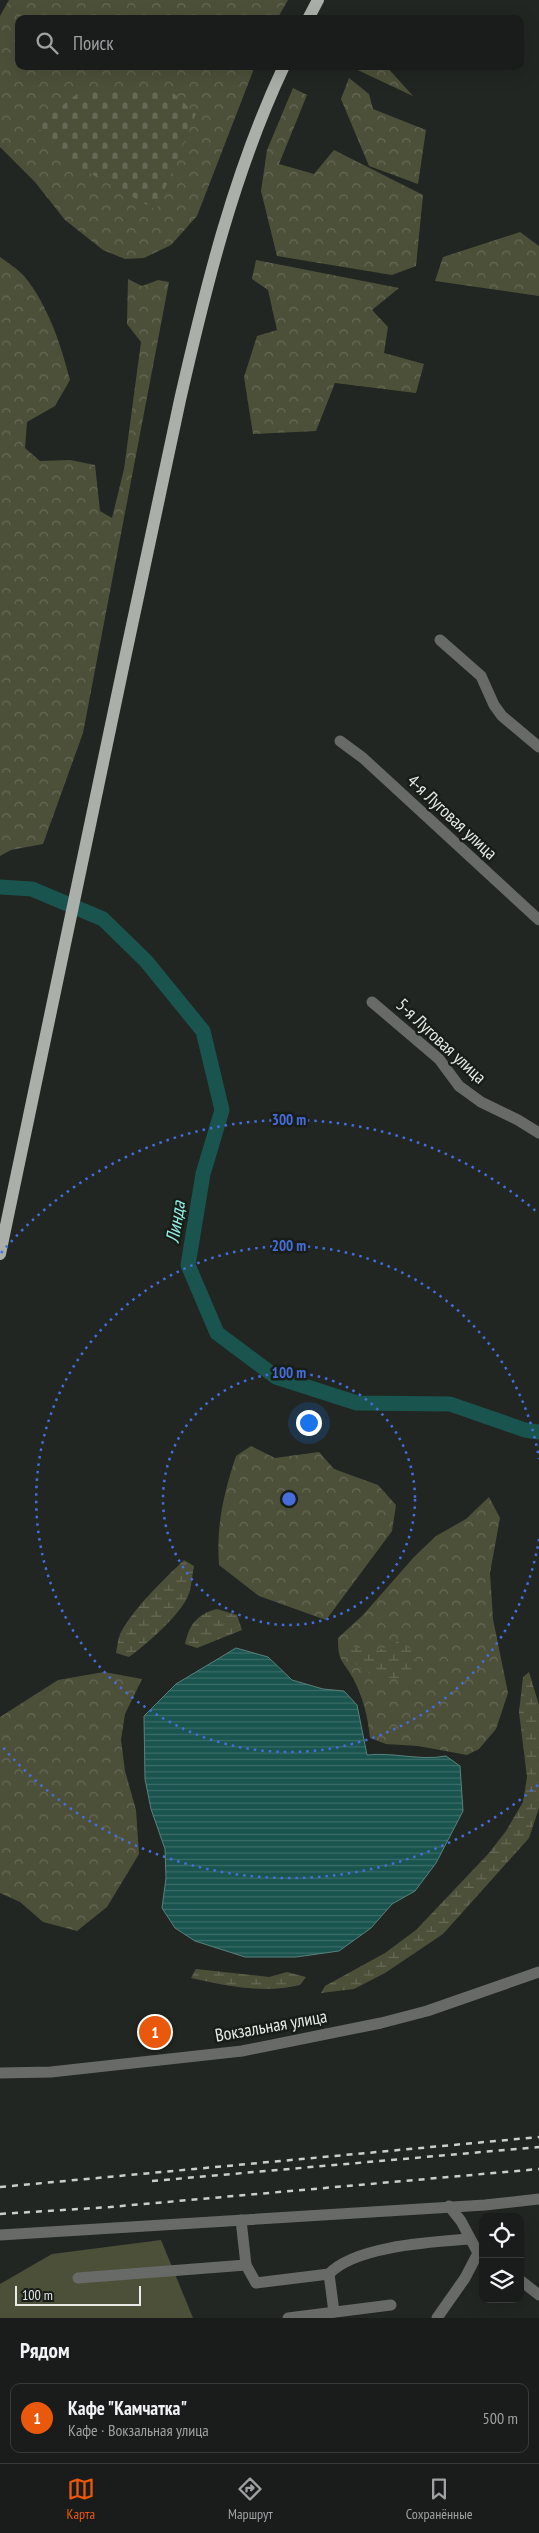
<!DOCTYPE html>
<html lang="ru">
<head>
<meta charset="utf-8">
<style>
  :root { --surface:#191c1a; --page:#222523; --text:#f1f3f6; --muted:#9fa1a2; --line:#373a39; --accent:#ea580c }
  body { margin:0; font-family:"PT Sans Narrow",sans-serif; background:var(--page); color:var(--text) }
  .controls { position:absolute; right:15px; bottom:15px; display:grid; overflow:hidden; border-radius:10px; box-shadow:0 5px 20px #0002 }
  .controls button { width:45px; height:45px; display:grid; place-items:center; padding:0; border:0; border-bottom:1px solid var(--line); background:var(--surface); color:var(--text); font:25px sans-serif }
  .scale { position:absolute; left:15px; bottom:12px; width:126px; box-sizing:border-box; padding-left:5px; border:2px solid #e7eae7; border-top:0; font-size:14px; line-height:18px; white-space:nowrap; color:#e7eae7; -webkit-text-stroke:4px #181d18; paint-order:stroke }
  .you { position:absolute; left:308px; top:1422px; width:18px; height:18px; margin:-12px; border:4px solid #fff; border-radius:50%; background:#1a73e8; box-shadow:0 0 0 8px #1a73e833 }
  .badge { display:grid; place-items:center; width:32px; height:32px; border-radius:50%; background:var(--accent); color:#fff; font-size:16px; font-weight:700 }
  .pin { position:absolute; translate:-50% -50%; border:2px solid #fff; box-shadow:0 1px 5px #0006 }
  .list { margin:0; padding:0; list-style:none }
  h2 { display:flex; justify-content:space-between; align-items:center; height:65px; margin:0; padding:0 20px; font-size:21px }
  h2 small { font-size:16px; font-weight:400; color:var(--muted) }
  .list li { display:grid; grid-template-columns:32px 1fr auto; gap:15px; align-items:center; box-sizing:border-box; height:70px; margin:0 10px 10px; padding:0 10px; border:1px solid var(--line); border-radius:10px }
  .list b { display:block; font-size:19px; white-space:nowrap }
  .list p { margin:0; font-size:16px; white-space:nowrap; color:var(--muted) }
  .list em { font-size:16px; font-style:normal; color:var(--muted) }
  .icon { flex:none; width:28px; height:28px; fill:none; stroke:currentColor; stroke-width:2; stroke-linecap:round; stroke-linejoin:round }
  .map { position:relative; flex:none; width:539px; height:2318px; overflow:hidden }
  .search { position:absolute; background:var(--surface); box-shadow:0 5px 20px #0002; left:15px; right:15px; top:15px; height:55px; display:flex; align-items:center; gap:12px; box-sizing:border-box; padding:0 18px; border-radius:10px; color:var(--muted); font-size:19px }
  .sheet { height:145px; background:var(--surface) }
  nav { display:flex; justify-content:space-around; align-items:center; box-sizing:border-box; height:70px; border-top:1px solid var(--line); background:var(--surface); font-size:14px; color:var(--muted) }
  nav a { display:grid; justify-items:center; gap:2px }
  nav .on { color:var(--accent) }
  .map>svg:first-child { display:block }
  .forest { fill:url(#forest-crowns) }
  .wetland { fill:url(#wetland-marsh) }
  .cemetery { fill:url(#cemetery-stones) }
  .garden { fill:#4d5039 }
  .water { fill:url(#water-rules); stroke:#58817c }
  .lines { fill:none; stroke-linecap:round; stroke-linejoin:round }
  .river { stroke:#1a544e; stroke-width:15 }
  .minor { stroke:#686a67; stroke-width:11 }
  .major { stroke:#abafa9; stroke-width:12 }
  .rail { stroke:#cbcecb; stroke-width:2.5; stroke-dasharray:6 6; stroke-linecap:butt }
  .ring { fill:none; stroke:#456ddb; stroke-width:2.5; stroke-dasharray:2.5 5 }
  .labels { text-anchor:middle; stroke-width:5; stroke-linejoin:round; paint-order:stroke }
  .street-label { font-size:18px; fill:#e7eae7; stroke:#181d18 }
  .water-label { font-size:19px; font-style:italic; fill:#93efe4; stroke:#181d18 }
  .centre { fill:#456ddb; stroke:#181d18; stroke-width:2.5 }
  .ring-label { font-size:15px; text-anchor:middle; font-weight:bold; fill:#456ddb; stroke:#181d18; stroke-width:5; stroke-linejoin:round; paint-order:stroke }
</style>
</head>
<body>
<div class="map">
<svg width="539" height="2318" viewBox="0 0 539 2318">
  <defs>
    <pattern id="forest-crowns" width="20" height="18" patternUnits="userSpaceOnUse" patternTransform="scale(1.25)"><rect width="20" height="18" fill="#4d5039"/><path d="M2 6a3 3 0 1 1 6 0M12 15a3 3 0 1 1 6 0" fill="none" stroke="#676956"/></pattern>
    <pattern id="wetland-marsh" width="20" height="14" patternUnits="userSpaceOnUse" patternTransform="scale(1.25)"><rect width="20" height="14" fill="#4d5039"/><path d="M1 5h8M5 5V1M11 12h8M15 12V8" fill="none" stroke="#676956"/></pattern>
    <pattern id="cemetery-stones" width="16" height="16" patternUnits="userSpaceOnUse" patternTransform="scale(1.25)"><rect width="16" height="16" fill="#4d5039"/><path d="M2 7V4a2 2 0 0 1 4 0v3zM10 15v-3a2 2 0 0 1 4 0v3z" fill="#676956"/></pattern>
    <pattern id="water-rules" width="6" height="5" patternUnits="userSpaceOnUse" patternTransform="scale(1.25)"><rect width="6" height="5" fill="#1a544e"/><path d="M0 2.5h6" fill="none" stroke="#3b6d68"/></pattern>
  </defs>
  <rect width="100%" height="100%" fill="#212622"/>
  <g class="forest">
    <path d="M9,0H288L277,19H19V66H255L197,216L171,245L144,258L125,259L103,250L65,220L35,182L0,147V16Z"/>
    <path d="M349,66H386L413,96Z"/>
    <path d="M349,78L369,94L373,109L426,130L418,184L369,166L341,99Z"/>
    <path d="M293,88L307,95L279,164L314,174L334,150L423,195L416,266L392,275L277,256L261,191L267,150Z"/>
    <path d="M520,232L539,246V296L435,281L443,257Z"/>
    <path d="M0,257C8,263 18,269 24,276C48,305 61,345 70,380L55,406L27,422L25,448L40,461L70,460L95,465L100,511L112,518L124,469L141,342L127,324L128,279L142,286L158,280L169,282L83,733L43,844L11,850L0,856Z"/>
    <path d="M256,260L399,288L372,310L388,327L384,353L424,364L416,393L335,383L316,431L253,434L244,377L257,336L277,330L268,290L252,279Z"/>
    <path d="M251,1446L275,1458L319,1452L334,1469L378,1485L396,1505L392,1531L326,1620L259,1596L219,1565C216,1526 224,1492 236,1456Z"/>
    <path d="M489,1497L500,1518L490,1573L493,1619L508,1693L496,1729L479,1749L467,1755L418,1746L386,1744L370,1738C368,1717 363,1697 353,1678C342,1659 338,1662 338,1638L363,1615L414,1557L436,1536L466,1519Z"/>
    <path d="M104,1672L142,1679L125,1714L121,1740L125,1771L136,1810L139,1854L107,1907L77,1931L43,1922L20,1902L0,1893V1717L58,1680Z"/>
  </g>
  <g class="wetland">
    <path d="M184,1560L194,1566C192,1575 192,1587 188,1596C180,1615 146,1645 129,1657L116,1653C117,1647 118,1640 120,1634C132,1610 164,1579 184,1560Z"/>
    <path d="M217,1609L237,1615L242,1630L197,1648L185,1644C189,1624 198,1614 217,1609Z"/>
    <path d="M398,1641L411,1649L419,1664L413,1679C381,1677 358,1680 345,1645C365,1649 380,1654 398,1641Z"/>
    <path d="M529,1672L539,1705V1808L529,1838L443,1934L385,1973L354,1989L321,1993L325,1986L385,1953L416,1930L489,1853L506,1831L523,1802L527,1777L519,1712L523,1677Z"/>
    <path d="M196,1969L269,1977L287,1972L306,1977L300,1985C264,1994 227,1986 191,1978Z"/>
  </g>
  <path class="cemetery" d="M82,90L171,91L196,114L156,210L77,166L36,126Z"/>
  <path class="garden" d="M161,2240L193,2318H0V2284L52,2254Z"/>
  <path class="water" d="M236,1648L268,1657L292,1680L323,1689L344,1691L357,1705L367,1755C394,1752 419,1761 446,1756L460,1766L463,1811L436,1863L415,1891L392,1904L371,1928L339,1951L296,1957H245L195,1941L175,1928L162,1908L166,1878L165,1849L151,1809L145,1779L144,1716L176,1684Z"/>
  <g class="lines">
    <path class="river" d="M0,887L32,889L103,919L146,961L203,1031L222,1110L203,1174L188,1265L217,1333L276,1377L357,1403L450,1404L525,1430L539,1432"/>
    <g class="minor">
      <path d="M440,640L481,676L494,705L502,716L539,747"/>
      <path d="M340,741L363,758L539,920"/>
      <path d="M372,1002L439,1059L459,1086L481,1102L518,1120L539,1133"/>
      <path d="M0,2073L51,2072L242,2051L381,2023L427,2011L539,1972"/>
      <path d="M241,2220L246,2265L256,2283L329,2274"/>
      <path d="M0,2235L485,2205L539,2199"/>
      <path d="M78,2278L246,2265"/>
      <path d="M520,2280L539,2295"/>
      <path d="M334,2312L329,2274C355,2246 432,2242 470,2239"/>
      <path d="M288,2318L391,2305"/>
      <path d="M437,2318L465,2278L478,2253L461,2221L449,2206"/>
    </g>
    <g class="major">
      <path d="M308,19L318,0"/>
      <path d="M0,1254C40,1055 85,857 125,658C143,572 161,486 180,400C206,286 234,172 284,66"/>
    </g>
    <g class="rail">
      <path d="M152,2181L539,2147"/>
      <path d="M0,2187L539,2137"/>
      <path d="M0,2214L110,2207L539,2169"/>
    </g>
  </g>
  <g class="ring">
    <circle cx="289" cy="1499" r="126"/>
    <path d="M539 1539A253 253 0 1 1 539 1459"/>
    <path d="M538 1785A379 379 0 0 1 1 1745M1 1253A379 379 0 0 1 538 1213"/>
  </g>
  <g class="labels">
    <g class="street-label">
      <text transform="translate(452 817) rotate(43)" y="6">4-я Луговая улица</text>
      <text transform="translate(441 1041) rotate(43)" y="6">5-я Луговая улица</text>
      <text transform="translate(271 2026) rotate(-10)" y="6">Вокзальная улица</text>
    </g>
    <g class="water-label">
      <text transform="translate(175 1222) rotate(-81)" y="7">Линда</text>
    </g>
  </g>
  <circle cx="289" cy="1499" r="8" class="centre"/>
  <g class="ring-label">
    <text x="289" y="1125">300 m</text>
    <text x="289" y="1251">200 m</text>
    <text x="289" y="1378">100 m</text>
  </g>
</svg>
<div class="controls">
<button><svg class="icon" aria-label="locate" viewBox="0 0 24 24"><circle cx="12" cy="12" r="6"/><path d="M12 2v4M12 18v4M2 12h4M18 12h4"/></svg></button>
<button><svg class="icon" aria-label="layers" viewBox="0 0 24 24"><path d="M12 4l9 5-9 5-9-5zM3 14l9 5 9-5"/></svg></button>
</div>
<div class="scale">100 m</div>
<div class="you"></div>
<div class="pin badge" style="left:155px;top:2032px">1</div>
<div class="search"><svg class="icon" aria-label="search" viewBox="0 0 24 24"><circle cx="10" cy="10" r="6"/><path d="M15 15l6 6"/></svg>Поиск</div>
</div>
<section class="sheet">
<h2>Рядом<small></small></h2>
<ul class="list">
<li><span class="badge">1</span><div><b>Кафе &quot;Камчатка&quot;</b><p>Кафе · Вокзальная улица</p></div><em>500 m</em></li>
</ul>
</section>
<nav>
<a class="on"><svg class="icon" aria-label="map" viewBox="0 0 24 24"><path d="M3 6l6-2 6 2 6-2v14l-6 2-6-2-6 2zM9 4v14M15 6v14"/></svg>Карта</a>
<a><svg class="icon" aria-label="directions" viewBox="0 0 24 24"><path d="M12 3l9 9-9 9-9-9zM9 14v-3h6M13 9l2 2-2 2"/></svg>Маршрут</a>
<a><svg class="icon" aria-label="saved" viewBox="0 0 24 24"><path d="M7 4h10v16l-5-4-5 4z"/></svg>Сохранённые</a>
</nav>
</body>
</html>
